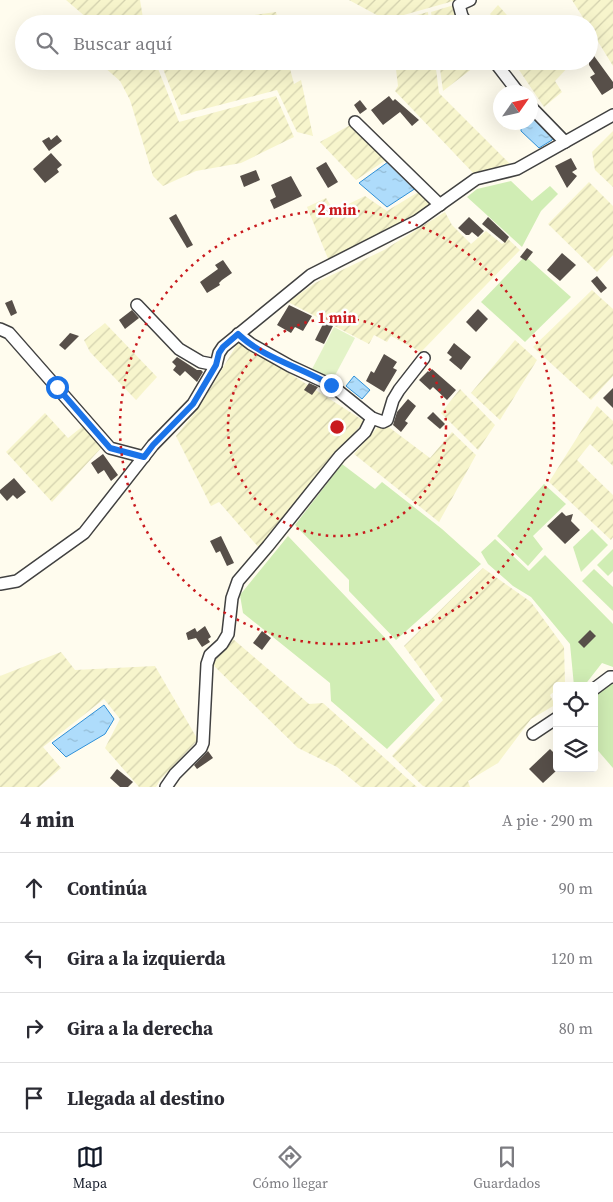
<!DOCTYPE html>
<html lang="es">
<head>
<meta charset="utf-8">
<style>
  :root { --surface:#fff; --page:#f7f7f7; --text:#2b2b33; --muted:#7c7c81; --line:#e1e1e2; --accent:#111827 }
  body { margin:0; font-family:"Source Serif 4",serif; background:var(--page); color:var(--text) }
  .controls { position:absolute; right:15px; bottom:15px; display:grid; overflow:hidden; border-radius:5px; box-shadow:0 5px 20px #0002 }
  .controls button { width:45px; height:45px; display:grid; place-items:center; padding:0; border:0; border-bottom:1px solid var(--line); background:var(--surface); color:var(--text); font:25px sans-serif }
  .compass { position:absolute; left:493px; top:85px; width:45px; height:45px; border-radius:50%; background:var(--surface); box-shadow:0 5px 20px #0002; rotate:56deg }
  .stop { position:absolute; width:15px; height:15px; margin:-11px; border:4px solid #1a73e8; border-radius:50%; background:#fff }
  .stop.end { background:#1a73e8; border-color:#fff; box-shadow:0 1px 5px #0008 }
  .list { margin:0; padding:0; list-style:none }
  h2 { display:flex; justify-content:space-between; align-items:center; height:65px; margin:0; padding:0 20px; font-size:21px }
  h2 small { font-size:16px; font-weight:400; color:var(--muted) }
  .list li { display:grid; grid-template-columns:32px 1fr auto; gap:15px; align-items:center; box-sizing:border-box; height:70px; padding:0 20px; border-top:1px solid var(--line) }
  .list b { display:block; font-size:19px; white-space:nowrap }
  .list em { font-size:16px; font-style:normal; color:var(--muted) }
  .icon { flex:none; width:28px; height:28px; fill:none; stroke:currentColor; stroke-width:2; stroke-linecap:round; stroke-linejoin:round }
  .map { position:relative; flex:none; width:613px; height:787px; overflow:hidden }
  .search { position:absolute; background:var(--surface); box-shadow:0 5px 20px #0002; left:15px; right:15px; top:15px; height:55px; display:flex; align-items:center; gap:12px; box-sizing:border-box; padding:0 18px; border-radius:28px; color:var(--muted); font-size:19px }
  .sheet { height:345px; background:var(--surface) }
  nav { display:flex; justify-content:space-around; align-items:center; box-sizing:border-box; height:70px; border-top:1px solid var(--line); background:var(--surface); font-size:14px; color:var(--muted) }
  nav a { display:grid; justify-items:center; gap:2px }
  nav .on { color:var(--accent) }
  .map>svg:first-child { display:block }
  .farmland { fill:url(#farmland-furrows) }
  .grass { fill:#d0edb4 }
  .pitch { fill:#e3f3c7 }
  .water { fill:url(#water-ripples); stroke:#2f90d8 }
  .building { fill:#574f49 }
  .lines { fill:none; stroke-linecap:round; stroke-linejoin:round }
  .minor-casing { stroke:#414141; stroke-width:14 }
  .minor { stroke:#fff; stroke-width:11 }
  .route { stroke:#1a73e8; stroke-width:6 }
  .ring { fill:none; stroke:#c91a1e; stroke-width:2.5; stroke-dasharray:2.5 5 }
  .centre { fill:#c91a1e; stroke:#fff; stroke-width:2.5 }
  .ring-label { font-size:15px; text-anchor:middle; font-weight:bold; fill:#c91a1e; stroke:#fff; stroke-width:5; stroke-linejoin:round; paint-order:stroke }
</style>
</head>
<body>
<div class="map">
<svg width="613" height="787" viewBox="0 0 613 787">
  <defs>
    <pattern id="farmland-furrows" width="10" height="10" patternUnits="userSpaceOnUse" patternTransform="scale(1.25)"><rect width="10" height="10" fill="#f7f5cc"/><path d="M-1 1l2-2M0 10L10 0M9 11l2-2" fill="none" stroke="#d3d1ae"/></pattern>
    <pattern id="water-ripples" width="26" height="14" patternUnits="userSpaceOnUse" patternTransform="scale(1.25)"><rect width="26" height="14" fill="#aedcfb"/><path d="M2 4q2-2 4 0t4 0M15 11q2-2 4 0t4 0" fill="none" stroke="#94bcd6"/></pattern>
  </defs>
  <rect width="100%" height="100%" fill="#fffcee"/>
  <g class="farmland">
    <path d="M66,0H140L144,24H94Z"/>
    <path d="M349,0H457L386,20Z"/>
    <path d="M572,0H613V66L589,27V24H587Z"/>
    <path d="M454,5L465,24H433L431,12Z"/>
    <path d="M498,5L515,24H498L490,14Z"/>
    <path d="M276,12L279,24H189Z"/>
    <path d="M428,12L429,24H391V22Z"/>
    <path d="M102,61H155L179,122L276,96L294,137L241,163L196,171L163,186L153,176L130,100L120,81L103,66Z"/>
    <path d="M160,61H288L294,84L301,80L313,136L297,132L277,90L181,115Z"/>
    <path d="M395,61H435L439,93L510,164L475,175L395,91L398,86Z"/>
    <path d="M439,61H482L443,91Z"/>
    <path d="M513,61H567L570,65L555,81L562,92L544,107Z"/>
    <path d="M352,124L389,158L356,180L320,142Z"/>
    <path d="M613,131V187L595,170L592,152Z"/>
    <path d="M589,182L613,206V255L597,272L548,224Z"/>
    <path d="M420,191L436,205L405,223L329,261L307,207L326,198L334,211L365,196L387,211Z"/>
    <path d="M445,212L452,225L471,244L486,231L502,244L508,239L520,250L421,352L391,336L387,342L374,335L369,344L288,302L315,283L384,250Z"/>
    <path d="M592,290L613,309V376L591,400L533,347Z"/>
    <path d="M105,323L157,377L136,400L90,352L84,340Z"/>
    <path d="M515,340L537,360L500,420L471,393Z"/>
    <path d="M239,341L364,421L260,549L219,502L211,506L176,436L198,409Z"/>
    <path d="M460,389L495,425L478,450L441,413Z"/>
    <path d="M597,406L613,421V466L590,444L577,460L613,495V537L611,540L549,482Z"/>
    <path d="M45,413L68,438L83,426L102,447L52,502L6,452Z"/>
    <path d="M382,422L430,458L452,432L476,455L439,522L354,454Z"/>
    <path d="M483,568L531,602L564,647L565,682L561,686H557V689L550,695L555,705L531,719L498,763L468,781L470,787H426L423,786L392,756L443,700L404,646Z"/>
    <path d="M233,639L309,704L323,703L417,787H361L337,767L298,748L212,664Z"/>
    <path d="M61,652L75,670L155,666L198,740L160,780L156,787H139L105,748L120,719L104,699L43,747L61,768L39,787H0V676Z"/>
  </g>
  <g class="grass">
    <path d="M511,181L532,201L550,186L558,194L541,211L522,247L467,197L477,189Z"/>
    <path d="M525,256L571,297L525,342L481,302Z"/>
    <path d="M342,464L375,489L382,482L442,529L481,564L396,640L349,591V580L295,525Z"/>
    <path d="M544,484L566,504L533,536L543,549L528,566L497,536Z"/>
    <path d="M592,529L608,545L581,572L573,547Z"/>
    <path d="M288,536L388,641L435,700L387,749L331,701L330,683L243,613L240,595Z"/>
    <path d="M495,539L529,571L545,555L613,624V667L602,663L584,686H574L570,644L531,597L513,586L488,564L481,552Z"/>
    <path d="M613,549V571L608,576L597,565Z"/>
    <path d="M594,569L613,587V611L582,581Z"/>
    <path d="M613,683V768L594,746V697Z"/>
  </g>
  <path class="pitch" d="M334,327L355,338L332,381L311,371Z"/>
  <g class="water">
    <path d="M536,118L553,137L552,140L539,148L521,131V128Z"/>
    <path d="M388,162L416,188L387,207L359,183Z"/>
    <path d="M354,376L370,390L362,399L346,386Z"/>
    <path d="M104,705L114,719L105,734L66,757L52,743Z"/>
  </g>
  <g class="building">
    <path d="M589,49L613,82V88L602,95L590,77L595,74L589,65Z"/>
    <path d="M389,96L393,101L395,99L419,120L412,126L400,112L383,125L371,110Z"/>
    <path d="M360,100L367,109L360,114L354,105Z"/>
    <path d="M57,135L62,141L49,151L42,141L49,137L51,140Z"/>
    <path d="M51,153L62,165L57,169L59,172L45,183L33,169Z"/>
    <path d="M571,158L577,169L572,172L577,176L567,188L555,166Z"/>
    <path d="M326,162L338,182L328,188L316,168Z"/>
    <path d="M256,170L260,180L244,187L240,176Z"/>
    <path d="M291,176L302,196L274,209L270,200L276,197L271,185Z"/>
    <path d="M176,214L193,245L187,248L169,218Z"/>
    <path d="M469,217L484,231L478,237L472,232L469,235H466L458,228Z"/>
    <path d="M488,217L509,237L505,243L482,224Z"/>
    <path d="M527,248L533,252L526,261L520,257Z"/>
    <path d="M562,253L576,265L560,281L547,270Z"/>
    <path d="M223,260L232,273L222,280L219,283L220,285L207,293L200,282L218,269L215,265Z"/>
    <path d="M597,276L607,288L601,293L591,281Z"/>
    <path d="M12,300L17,313L11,316L5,303Z"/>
    <path d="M289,305L312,316L303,331L295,327L291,333L277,325Z"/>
    <path d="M478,309L488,319L476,332L466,322Z"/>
    <path d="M132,310L139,318L125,329L119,320Z"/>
    <path d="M324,322L333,326L324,344L315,340Z"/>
    <path d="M70,333L79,336L65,350L59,345Z"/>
    <path d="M454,343L471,357L461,370L449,360L452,357L447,353Z"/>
    <path d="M384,354L397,362L393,368L397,370L384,392L366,381L371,371L374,373Z"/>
    <path d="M177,357L197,370H201L203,372L197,382L185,371L180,376L173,370L176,366L172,362Z"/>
    <path d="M432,369L456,390L447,400L433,387L430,390L419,380L428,371L429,372Z"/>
    <path d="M309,383L318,387L312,395L304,390Z"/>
    <path d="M613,388V408L603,398Z"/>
    <path d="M408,399L416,406L405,421L408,423L401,432L393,425L397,412Z"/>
    <path d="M433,412L445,424L440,429L427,418Z"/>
    <path d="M103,454L118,475L111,481L104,470L98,474L91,463Z"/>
    <path d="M14,478L26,492L17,499L13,495L7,501L0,493V490Z"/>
    <path d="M562,512L566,516L573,514L571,521L580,530L565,544L547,526Z"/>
    <path d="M221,536L234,563L227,566L220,551L216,553L210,541Z"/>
    <path d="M205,626L211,637L208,639L210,642L202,647L196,638L188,640L186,633L195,628L197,632Z"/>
    <path d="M590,630L596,636L584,648L578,642Z"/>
    <path d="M262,631L271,638L262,650L253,643Z"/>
    <path d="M550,749L557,756V770L543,783L529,769Z"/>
    <path d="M208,751L213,758L197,769L194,765Z"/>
    <path d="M117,769L133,782L128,787H120L110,778Z"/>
  </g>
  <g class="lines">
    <g class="minor-casing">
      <g id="minor">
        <path d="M467,24L462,16L459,5L470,0"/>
        <path d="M494,61L518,92"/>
        <path d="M530,106L565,142"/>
        <path d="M355,122L440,205"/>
        <path d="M137,305L179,349L201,362L216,365"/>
        <path d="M0,329L9,333L110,448L144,457"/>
        <path d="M238,334L251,344L290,366L331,385L372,418L383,422L387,420L393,400L399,390L424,358"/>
        <path d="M0,584L17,581L84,533L153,445L193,404L216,365L219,353L223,347L311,275L417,221L476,179L517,169L613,115"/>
        <path d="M594,689L610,677H613"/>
        <path d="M533,734L557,718"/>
        <path d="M166,787L175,774L201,748L203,743L207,664L210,655L222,644L228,634L232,598L238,581L268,546L340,456L365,432L372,418"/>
      </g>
    </g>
    <use href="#minor" class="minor"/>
  </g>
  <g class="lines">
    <path class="route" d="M57,387L110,448L144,457L153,445L193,404L216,365L219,353L223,347L238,334C263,358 301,367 331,385"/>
  </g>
  <g class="ring">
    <circle cx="337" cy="427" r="109"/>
    <circle cx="337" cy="427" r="217"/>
  </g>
  <circle cx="337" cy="427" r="8" class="centre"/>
  <g class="ring-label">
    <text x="337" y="215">2 min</text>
    <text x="337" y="323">1 min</text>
  </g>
</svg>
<div class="controls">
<button><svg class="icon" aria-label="locate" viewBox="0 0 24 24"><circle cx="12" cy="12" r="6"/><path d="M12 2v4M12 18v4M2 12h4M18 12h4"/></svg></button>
<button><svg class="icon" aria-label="layers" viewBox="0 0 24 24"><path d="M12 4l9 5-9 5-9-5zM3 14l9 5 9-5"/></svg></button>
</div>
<svg class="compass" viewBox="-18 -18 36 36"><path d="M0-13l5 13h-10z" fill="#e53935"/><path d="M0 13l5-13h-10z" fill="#7c7c81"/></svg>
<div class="stop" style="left:57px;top:387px"></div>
<div class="stop end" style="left:331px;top:385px"></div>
<div class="search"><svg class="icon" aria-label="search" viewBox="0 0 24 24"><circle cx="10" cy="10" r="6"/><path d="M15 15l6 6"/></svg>Buscar aquí</div>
</div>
<section class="sheet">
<h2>4 min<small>A pie · 290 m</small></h2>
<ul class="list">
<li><svg class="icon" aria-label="ahead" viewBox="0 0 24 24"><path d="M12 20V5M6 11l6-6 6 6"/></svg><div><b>Continúa</b></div><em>90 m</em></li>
<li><svg class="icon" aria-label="left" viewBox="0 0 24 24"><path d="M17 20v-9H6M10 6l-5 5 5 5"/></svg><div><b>Gira a la izquierda</b></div><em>120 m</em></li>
<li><svg class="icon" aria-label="right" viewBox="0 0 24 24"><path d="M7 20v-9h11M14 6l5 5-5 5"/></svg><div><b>Gira a la derecha</b></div><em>80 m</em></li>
<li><svg class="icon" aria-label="arrive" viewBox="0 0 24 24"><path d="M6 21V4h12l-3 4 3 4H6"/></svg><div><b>Llegada al destino</b></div></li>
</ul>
</section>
<nav>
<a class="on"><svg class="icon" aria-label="map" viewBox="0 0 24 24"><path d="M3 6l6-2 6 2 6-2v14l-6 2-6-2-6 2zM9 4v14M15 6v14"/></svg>Mapa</a>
<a><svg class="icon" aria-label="directions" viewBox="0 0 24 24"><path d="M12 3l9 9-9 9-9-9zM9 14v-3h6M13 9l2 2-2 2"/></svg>Cómo llegar</a>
<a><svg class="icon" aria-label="saved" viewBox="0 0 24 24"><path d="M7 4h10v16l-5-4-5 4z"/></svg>Guardados</a>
</nav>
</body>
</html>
